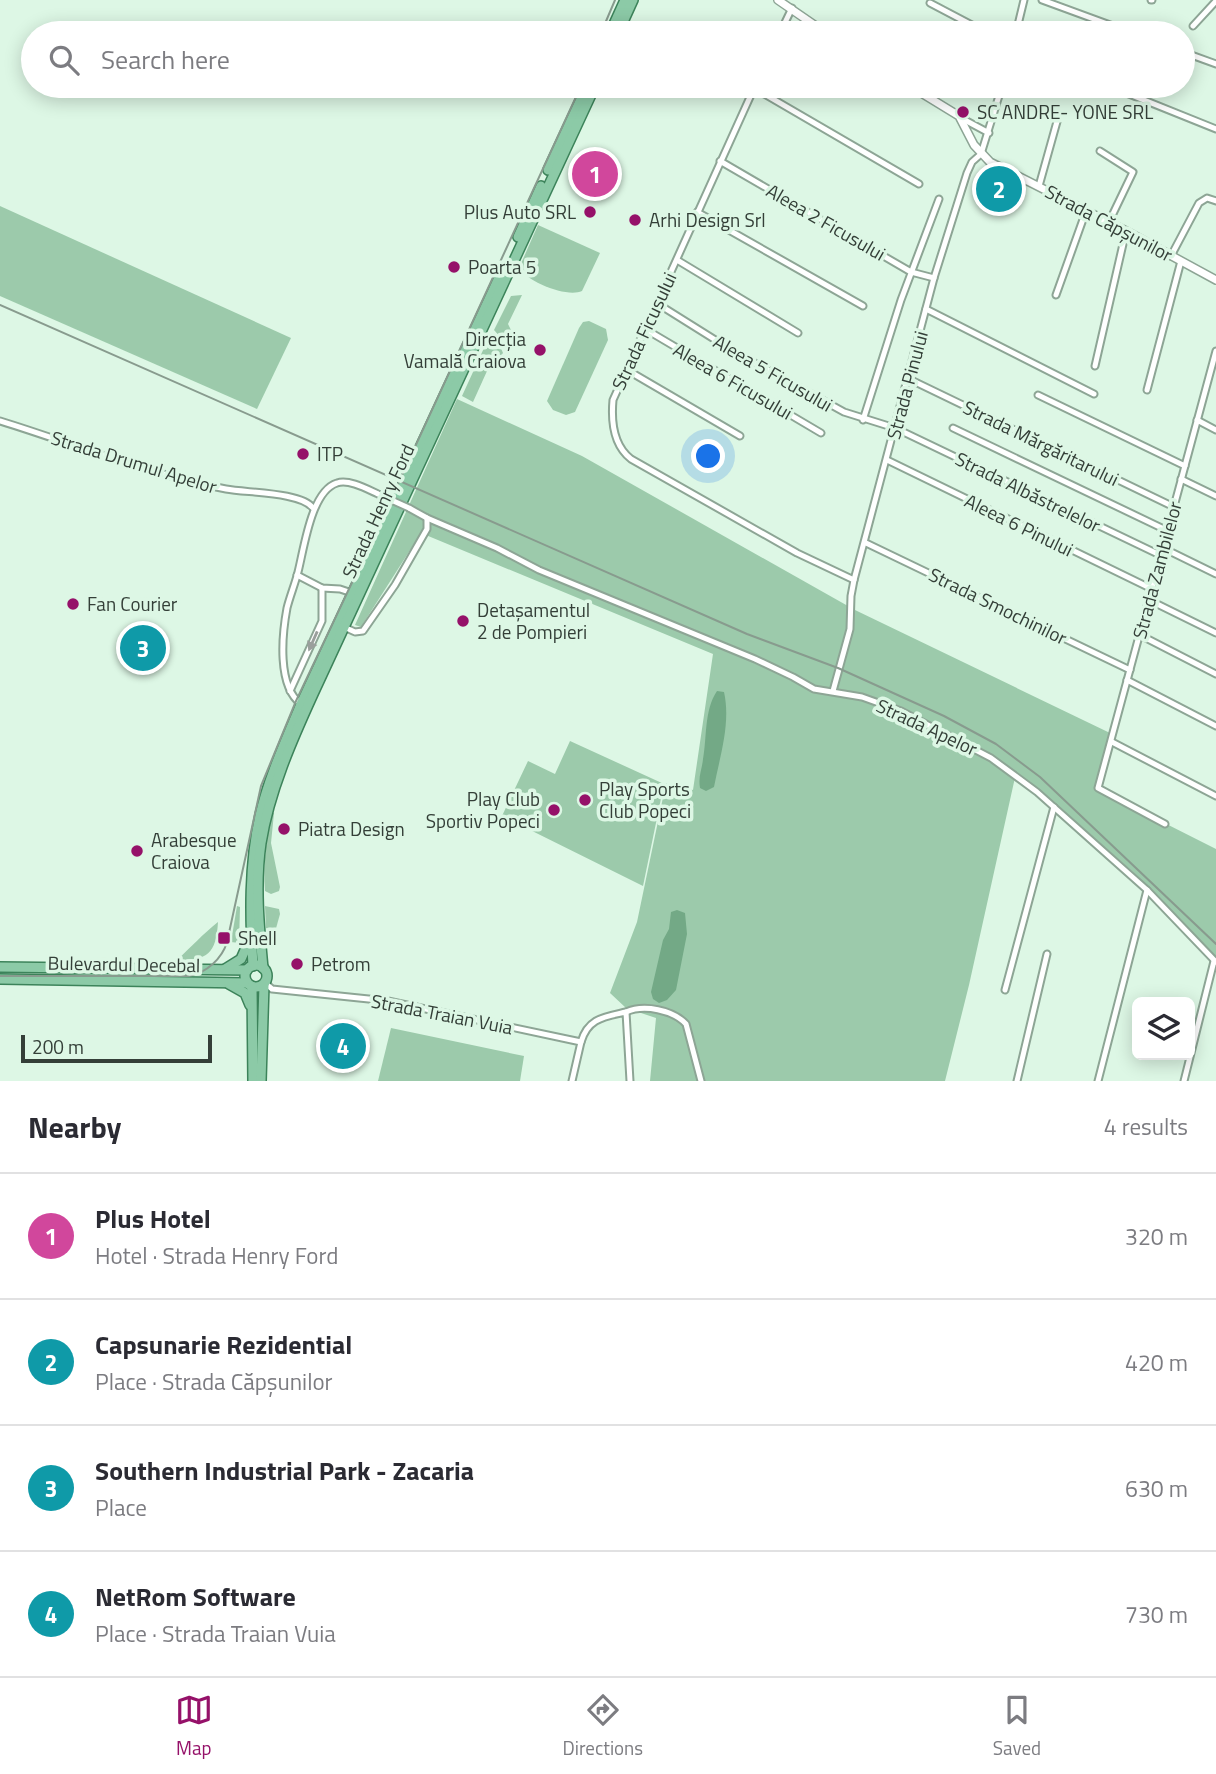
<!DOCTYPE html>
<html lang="en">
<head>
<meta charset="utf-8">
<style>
  :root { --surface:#fff; --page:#f7f7f7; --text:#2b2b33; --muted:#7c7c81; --line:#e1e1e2; --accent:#951169 }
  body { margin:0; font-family:"Titillium Web",sans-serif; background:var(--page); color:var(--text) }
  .controls { position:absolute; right:21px; bottom:21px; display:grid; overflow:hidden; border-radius:10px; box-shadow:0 4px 18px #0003 }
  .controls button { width:63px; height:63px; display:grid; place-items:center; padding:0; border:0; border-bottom:2px solid var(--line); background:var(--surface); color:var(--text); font:35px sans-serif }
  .scale { position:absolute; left:21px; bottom:18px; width:191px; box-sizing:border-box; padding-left:7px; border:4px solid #343f38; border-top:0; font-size:19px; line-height:24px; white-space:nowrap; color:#343f38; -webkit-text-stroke:5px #ddf7e5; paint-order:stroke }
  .you { position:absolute; left:709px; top:457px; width:24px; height:24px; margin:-18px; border:5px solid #fff; border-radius:50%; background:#1a73e8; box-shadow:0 0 0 10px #1a73e833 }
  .badge { display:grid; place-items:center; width:46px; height:46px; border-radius:50%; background:var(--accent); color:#fff; font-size:23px; font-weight:700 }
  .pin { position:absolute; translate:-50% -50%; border:4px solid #fff; box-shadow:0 2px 7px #0006 }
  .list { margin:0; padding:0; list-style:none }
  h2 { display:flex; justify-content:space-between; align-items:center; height:91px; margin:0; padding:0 28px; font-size:30px }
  h2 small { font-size:23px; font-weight:400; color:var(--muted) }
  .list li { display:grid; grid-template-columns:46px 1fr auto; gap:21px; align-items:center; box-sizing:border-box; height:126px; padding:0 28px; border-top:2px solid var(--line) }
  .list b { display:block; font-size:26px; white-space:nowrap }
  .list p { margin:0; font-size:23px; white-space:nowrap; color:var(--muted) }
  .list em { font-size:23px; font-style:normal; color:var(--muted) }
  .icon { flex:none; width:38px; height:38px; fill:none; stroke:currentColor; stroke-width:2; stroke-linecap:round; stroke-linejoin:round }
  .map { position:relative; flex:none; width:1216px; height:1081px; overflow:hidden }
  .search { position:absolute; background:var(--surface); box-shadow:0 4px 18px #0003; left:21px; right:21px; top:21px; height:77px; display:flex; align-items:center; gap:18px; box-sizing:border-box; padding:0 24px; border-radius:38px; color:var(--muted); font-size:26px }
  .sheet { height:595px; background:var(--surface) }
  nav { display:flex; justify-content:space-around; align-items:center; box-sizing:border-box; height:98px; border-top:2px solid var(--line); background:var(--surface); font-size:19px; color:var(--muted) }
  nav a { display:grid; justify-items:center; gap:4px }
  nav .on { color:var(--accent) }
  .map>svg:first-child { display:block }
  .green { fill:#9ccaab }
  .water { fill:#73a986 }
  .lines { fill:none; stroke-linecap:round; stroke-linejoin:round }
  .minor-casing { stroke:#8da595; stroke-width:9 }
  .tertiary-casing { stroke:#8da595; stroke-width:10 }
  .primary-casing { stroke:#3c835a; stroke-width:12 }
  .minor { stroke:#fff; stroke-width:5 }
  .tertiary { stroke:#fff; stroke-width:7 }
  .primary { stroke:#8ccaa7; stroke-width:9 }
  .tram { stroke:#889b8e; stroke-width:2 }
  .rail { stroke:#889b8e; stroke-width:2 }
  .minor-bridge-casing { stroke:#8da595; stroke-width:9; stroke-linecap:butt }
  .minor-bridge { stroke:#fff; stroke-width:5 }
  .oneway { fill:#9a9f9c }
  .poi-dot { fill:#951169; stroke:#ddf7e5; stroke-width:2.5 }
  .labels { text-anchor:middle; stroke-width:7; stroke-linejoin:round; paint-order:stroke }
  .poi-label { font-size:19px; fill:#343f38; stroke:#ddf7e5; text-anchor:start }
  .street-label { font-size:19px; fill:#343f38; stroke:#ddf7e5 }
</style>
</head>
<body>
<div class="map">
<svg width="1216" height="1081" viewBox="0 0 1216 1081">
  <rect width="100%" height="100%" fill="#ddf7e5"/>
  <g class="green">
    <path d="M0,206L291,338L257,409L0,296Z"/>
    <path d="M538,225L600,253L582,291C567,298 528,282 519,268Z"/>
    <path d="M522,295L508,324L511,330V334L501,338L494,330L511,296Z"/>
    <path d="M589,321L606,329L608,340L575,412L566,415L553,410L547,401L579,328L583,322Z"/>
    <path d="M489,344L500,346L503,353L499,358L492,360L473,402L462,396L484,348H486Z"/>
    <path d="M457,399L582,456L855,610L1110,733L1101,791L1216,849V958L1133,872L1051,800L1016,773L969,985L945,1081H650L656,1018L626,1008L610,993L637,922L666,783L693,790L713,654L421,533L361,627L355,625Z"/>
    <path d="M570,741L664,784L643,886L502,816L528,761L555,774Z"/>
    <path d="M272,812L274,813L271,843L280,887L279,891L271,894L265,891C263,864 266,838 272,812Z"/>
    <path d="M237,906L240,907L239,943L231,942Z"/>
    <path d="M265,906L279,909L280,914L275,932L266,928Z"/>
    <path d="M218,922C216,954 208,960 177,960C191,947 203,934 218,922Z"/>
    <path d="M391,1028L524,1056L520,1081H378Z"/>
  </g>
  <g class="water">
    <path d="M717,691L724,692C731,723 720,756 714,787L706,791L700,788C698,776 702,770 703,759C707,738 704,710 717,691Z"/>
    <path d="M677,910L685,913L687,934L676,990L667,1000L659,1003L653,999L651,992L663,940L669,929L671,912Z"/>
  </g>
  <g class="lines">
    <g class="minor-casing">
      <g id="minor">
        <path d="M1042,0L1132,33"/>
        <path d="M1151,0H1152"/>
        <path d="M930,3L987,33"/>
        <path d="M1193,26L1216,1"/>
        <path d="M780,33L792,8"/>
        <path d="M1016,33L1024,0"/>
        <path d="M1183,52L1216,64"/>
        <path d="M755,86L613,400C611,422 613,445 631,459L797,553L854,580"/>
        <path d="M1109,86L1216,129"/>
        <path d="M754,88L919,184"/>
        <path d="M961,118L989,133"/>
        <path d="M1100,151L1133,172L1109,222"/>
        <path d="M720,161L911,272L934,278"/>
        <path d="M1039,186L1058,118"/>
        <path d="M697,212L863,306"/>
        <path d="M1171,256L1199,203L1207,198L1216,201"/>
        <path d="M677,260L798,333"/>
        <path d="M1056,295L1086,211"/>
        <path d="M658,304L733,351L844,412L895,428L1162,556"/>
        <path d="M926,309L1094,394"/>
        <path d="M645,329L821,433"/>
        <path d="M1095,366L1126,231"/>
        <path d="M627,370L740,436"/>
        <path d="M909,379L1174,507"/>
        <path d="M1147,390L1181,261"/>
        <path d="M1038,395L1185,466"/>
        <path d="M863,420L901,300L939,199"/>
        <path d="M1197,420L1216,430"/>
        <path d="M0,421C75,444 149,475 226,489C247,493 301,492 313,508"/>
        <path d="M953,428L1168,531"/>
        <path d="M887,460L1152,589"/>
        <path d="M1181,479L1216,496"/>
        <path d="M409,508L427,518L497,548L539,570L755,659L793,677L814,689L862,697L901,711L991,758L1037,792L1147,890L1216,962"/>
        <path d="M866,543L1130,670"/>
        <path d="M1163,548L1216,574"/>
        <path d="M297,575L322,588L340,589L352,593"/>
        <path d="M1149,600L1216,633"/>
        <path d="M344,627L355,632L363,631L395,585L427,529V518"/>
        <path d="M1140,635L1216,674"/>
        <path d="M1127,680L1216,726"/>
        <path d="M290,691L322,621V588"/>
        <path d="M833,691L850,629L851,596L854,580L934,278L967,173L972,162L981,154L1002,86"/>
        <path d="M301,704C277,686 282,635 287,608C290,596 295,584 298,572C304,549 311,491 337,483C349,479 367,489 378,494"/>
        <path d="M1112,742L1216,796"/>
        <path d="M1165,824L1098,788L1216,351"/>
        <path d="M265,983L272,989L388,1001L581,1042L572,1081"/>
        <path d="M1005,990L1054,807"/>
        <path d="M626,1012C644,1004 673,1010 686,1024L701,1081"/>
        <path d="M581,1042C588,1018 604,1017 626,1012L630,1081"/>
        <path d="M1017,1081L1047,954"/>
        <path d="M1098,1081L1147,890"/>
        <path d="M1184,1081L1214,961"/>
      </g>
    </g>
    <g class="tertiary-casing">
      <g id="tertiary">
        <path d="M778,0L826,33"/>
        <path d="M910,86L959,116L974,145L990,162L1126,231L1216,280"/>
      </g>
    </g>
    <g class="primary-casing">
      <g id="primary">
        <path d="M610,33L625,0"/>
        <path d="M618,33L633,0"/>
        <path d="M548,170L587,86"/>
        <path d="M518,237L541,186"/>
        <circle cx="256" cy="976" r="11"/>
        <path d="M253,966C250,916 249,865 260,815C269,777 286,740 301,704L503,269"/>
        <path d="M0,967L247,970"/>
        <path d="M263,968C259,926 255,884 261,843C269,792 292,740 313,694L595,86"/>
        <path d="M225,969L241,959L249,941"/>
        <path d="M0,979L247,983"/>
        <path d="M229,984L245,993L250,1005"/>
        <path d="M252,987L253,1081"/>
        <path d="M261,1081L264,985"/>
      </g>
    </g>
    <use href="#minor" class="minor"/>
    <use href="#tertiary" class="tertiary"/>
    <use href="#primary" class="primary"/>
    <g class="tram">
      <path d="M601,33L615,0"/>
      <path d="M0,976H189C206,973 222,959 227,942L261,786L296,701L374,536L581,86"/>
    </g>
    <path class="rail" d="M0,305L747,634L838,668L944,716L996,744L1040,777L1216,944"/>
    <g class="minor-bridge-casing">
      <path id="minor-bridge" d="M378,494L409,508"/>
    </g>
    <use href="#minor-bridge" class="minor-bridge"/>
  </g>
  <defs><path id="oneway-solid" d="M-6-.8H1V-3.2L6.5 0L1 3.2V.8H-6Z" transform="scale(1.75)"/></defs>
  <use class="oneway" href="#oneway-solid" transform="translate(313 641) rotate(114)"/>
  <g class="poi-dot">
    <circle cx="963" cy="112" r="7"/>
    <circle cx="590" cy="212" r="7"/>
    <circle cx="635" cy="220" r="7"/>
    <circle cx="454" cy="267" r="7"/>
    <circle cx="540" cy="350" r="7"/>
    <circle cx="303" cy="454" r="7"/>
    <circle cx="73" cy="604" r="7"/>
    <circle cx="463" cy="621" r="7"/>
    <circle cx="585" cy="800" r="7"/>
    <circle cx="554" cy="810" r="7"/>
    <circle cx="284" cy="829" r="7"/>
    <circle cx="137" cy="851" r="7"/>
    <rect x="217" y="931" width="14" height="14" rx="3.5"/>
    <circle cx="297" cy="964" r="7"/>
  </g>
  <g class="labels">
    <g class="poi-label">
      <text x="977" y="119">SC ANDRE- YONE SRL</text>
      <text x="576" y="219" text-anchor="end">Plus Auto SRL</text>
      <text x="649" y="227">Arhi Design Srl</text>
      <text x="468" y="274">Poarta 5</text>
      <text x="526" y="346" text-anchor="end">Direcția<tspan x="526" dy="22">Vamală Craiova</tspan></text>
      <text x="317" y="461">ITP</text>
      <text x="87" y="611">Fan Courier</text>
      <text x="477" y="617">Detașamentul<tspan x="477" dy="22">2 de Pompieri</tspan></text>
      <text x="599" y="796">Play Sports<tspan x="599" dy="22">Club Popeci</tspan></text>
      <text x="540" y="806" text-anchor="end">Play Club<tspan x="540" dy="22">Sportiv Popeci</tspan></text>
      <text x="298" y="836">Piatra Design</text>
      <text x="151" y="847">Arabesque<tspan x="151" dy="22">Craiova</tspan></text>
      <text x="238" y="945">Shell</text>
      <text x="311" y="971">Petrom</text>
    </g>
    <g class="street-label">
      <text transform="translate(826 222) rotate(30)" y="7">Aleea 2 Ficusului</text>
      <text transform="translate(1109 223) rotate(28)" y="7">Strada Căpșunilor</text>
      <text transform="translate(644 331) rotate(-65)" y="7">Strada Ficusului</text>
      <text transform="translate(773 373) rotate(30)" y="7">Aleea 5 Ficusului</text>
      <text transform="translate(733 381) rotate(30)" y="7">Aleea 6 Ficusului</text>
      <text transform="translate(907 385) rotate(-75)" y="7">Strada Pinului</text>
      <text transform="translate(1041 443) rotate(26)" y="7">Strada Mărgăritarului</text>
      <text transform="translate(134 462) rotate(17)" y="7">Strada Drumul Apelor</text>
      <text transform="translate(1028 492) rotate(26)" y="7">Strada Albăstrelelor</text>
      <text transform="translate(378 511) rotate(-65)" y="7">Strada Henry Ford</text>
      <text transform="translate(1019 525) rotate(26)" y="7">Aleea 6 Pinului</text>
      <text transform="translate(1157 570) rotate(-75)" y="7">Strada Zambilelor</text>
      <text transform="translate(998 606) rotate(26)" y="7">Strada Smochinilor</text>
      <text transform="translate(927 727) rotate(25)" y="7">Strada Apelor</text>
      <text transform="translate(124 964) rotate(1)" y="7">Bulevardul Decebal</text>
      <text transform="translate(442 1014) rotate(11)" y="7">Strada Traian Vuia</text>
    </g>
  </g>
</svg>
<div class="controls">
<button><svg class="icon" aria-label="layers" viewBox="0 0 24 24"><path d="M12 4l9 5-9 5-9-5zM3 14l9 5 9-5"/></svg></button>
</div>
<div class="scale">200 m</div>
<div class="you"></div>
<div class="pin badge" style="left:595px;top:174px;background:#d1479c">1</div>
<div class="pin badge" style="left:999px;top:189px;background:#0f9aa8">2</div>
<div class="pin badge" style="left:143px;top:648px;background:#0f9aa8">3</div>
<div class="pin badge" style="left:343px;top:1046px;background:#0f9aa8">4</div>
<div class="search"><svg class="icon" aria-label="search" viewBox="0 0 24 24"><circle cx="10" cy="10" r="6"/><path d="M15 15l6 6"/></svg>Search here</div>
</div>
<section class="sheet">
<h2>Nearby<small>4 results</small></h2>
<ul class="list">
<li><span class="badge" style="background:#d1479c">1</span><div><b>Plus Hotel</b><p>Hotel · Strada Henry Ford</p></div><em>320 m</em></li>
<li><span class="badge" style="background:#0f9aa8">2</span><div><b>Capsunarie Rezidential</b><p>Place · Strada Căpșunilor</p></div><em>420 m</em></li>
<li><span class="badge" style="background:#0f9aa8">3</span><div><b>Southern Industrial Park - Zacaria</b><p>Place</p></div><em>630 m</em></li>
<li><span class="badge" style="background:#0f9aa8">4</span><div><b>NetRom Software</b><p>Place · Strada Traian Vuia</p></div><em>730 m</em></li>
</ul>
</section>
<nav>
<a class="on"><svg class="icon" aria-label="map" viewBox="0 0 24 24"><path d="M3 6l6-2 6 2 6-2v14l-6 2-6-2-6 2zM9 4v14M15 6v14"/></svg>Map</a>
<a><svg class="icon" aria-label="directions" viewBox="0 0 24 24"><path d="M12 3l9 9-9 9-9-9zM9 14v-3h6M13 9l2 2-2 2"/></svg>Directions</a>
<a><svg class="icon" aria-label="saved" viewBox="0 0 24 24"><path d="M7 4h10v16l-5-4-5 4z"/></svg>Saved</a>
</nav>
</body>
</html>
